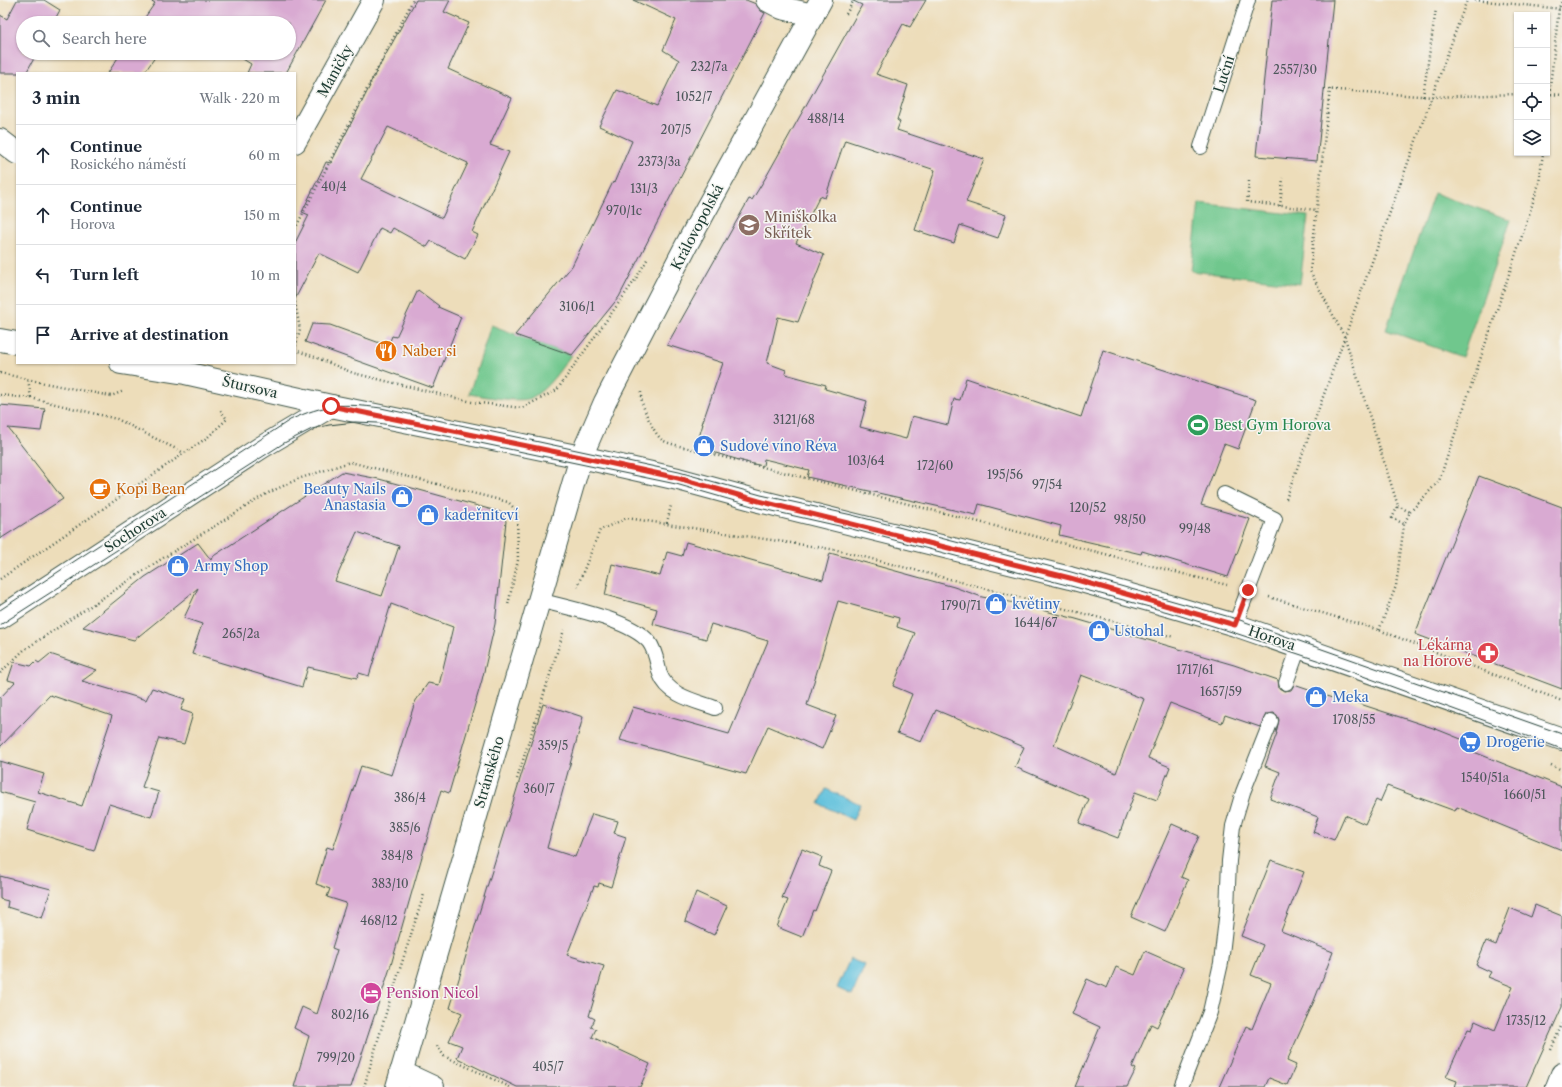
<!DOCTYPE html>
<html lang="en">
<head>
<meta charset="utf-8">
<style>
  :root { --surface:#fff; --page:#f6f6f7; --text:#1f2937; --muted:#747a83; --line:#e0e1e3 }
  body { margin:0; font-family:"Libre Caslon Text",serif; background:var(--page); color:var(--text) }
  .controls { position:absolute; right:12px; top:12px; display:grid; overflow:hidden; border-radius:0px; box-shadow:0 1px 3px #0004 }
  .controls button { width:36px; height:36px; display:grid; place-items:center; padding:0; border:0; border-bottom:1px solid var(--line); background:var(--surface); color:var(--text); font:20px sans-serif }
  .stop { position:absolute; width:12px; height:12px; margin:-9px; border:3px solid #d93025; border-radius:50%; background:#fff }
  .stop.end { background:#d93025; border-color:#fff; box-shadow:0 1px 4px #0008 }
  .list { margin:0; padding:0; list-style:none }
  h2 { display:flex; justify-content:space-between; align-items:center; height:52px; margin:0; padding:0 16px; font-size:17px }
  h2 small { font-size:13px; font-weight:400; color:var(--muted) }
  .list li { display:grid; grid-template-columns:26px 1fr auto; gap:12px; align-items:center; box-sizing:border-box; height:60px; padding:0 16px; border-top:1px solid var(--line) }
  .list b { display:block; font-size:15px; white-space:nowrap }
  .list p { margin:0; font-size:13px; white-space:nowrap; color:var(--muted) }
  .list em { font-size:13px; font-style:normal; color:var(--muted) }
  .icon { flex:none; width:22px; height:22px; fill:none; stroke:currentColor; stroke-width:2; stroke-linecap:round; stroke-linejoin:round }
  .map { position:relative; flex:none; width:1562px; height:1087px; overflow:hidden }
  .search { position:absolute; background:var(--surface); box-shadow:0 1px 3px #0004; left:16px; top:16px; width:280px; height:44px; display:flex; align-items:center; gap:10px; box-sizing:border-box; padding:0 14px; border-radius:22px; color:var(--muted); font-size:15px }
  .panel { position:absolute; background:var(--surface); box-shadow:0 1px 3px #0004; left:16px; top:72px; width:280px; height:292px; border-radius:0px }
  .map>svg:first-child { display:block }
  .green { fill:#70c78d; stroke:#488260 }
  .water { fill:#5dc0db; stroke:#3e7e88 }
  .building { fill:#d9aad2; fill-rule:evenodd }
  .lines { fill:none; stroke-linecap:round; stroke-linejoin:round }
  .service-casing { stroke:#3e5548; stroke-width:16 }
  .minor-casing { stroke:#3e5548; stroke-width:24 }
  .tertiary-casing { stroke:#3e5548; stroke-width:24 }
  .path { stroke:#3e5548; stroke-width:2.5; stroke-dasharray:1 3; stroke-linecap:butt }
  .service { stroke:#fff; stroke-width:14 }
  .minor { stroke:#fff; stroke-width:22 }
  .tertiary { stroke:#fff; stroke-width:22 }
  .tram { stroke:#1f3d34; stroke-width:1 }
  .route { stroke:#d93025; stroke-width:5 }
  .labels { text-anchor:middle; stroke-width:3; stroke-linejoin:round; paint-order:stroke }
  .number-label { font-size:12px; fill:#4e585c }
  .street-label { font-size:14px; fill:#1f3d34; stroke:#f6f6f2 }
  .education-label { font-size:14px; fill:#785e54; stroke:#f6f6f2; text-anchor:start }
  .food-label { font-size:14px; fill:#c56008; stroke:#f6f6f2; text-anchor:start }
  .leisure-label { font-size:14px; fill:#27864d; stroke:#f6f6f2; text-anchor:start }
  .shop-label { font-size:14px; fill:#366cbe; stroke:#f6f6f2; text-anchor:start }
  .health-label { font-size:14px; fill:#be3a42; stroke:#f6f6f2; text-anchor:end }
  .hotel-label { font-size:14px; fill:#b23c85; stroke:#f6f6f2; text-anchor:start }
</style>
</head>
<body>
<div class="map">
<svg width="1562" height="1087" viewBox="0 0 1562 1087">
  <rect width="100%" height="100%" fill="#f6f6f2"/>
  <filter id="ink" filterUnits="userSpaceOnUse"><feTurbulence type="fractalNoise" baseFrequency=".025" numOctaves="2"/><feDisplacementMap in="SourceGraphic" scale="8" xChannelSelector="R" yChannelSelector="G"/><feConvolveMatrix kernelMatrix="1 2 1 2 8 2 1 2 1" color-interpolation-filters="sRGB"/></filter>
  <filter id="wash" filterUnits="userSpaceOnUse"><feTurbulence type="fractalNoise" baseFrequency=".012" numOctaves="4" result="noise"/><feDisplacementMap in="SourceGraphic" scale="16" xChannelSelector="R" yChannelSelector="G"/><feGaussianBlur stdDeviation="0.9" result="paint"/><feColorMatrix in="noise" values="0 0 0 0 0 0 0 0 0 0 0 0 0 0 0 0 0 1.4 0 .05"/><feComposite in="paint" operator="in"/></filter>
  <g filter="url(#wash)">
    <rect width="100%" height="100%" fill="#edddba"/>
    <g class="green">
      <path d="M1434,193L1511,220L1462,357L1386,330Z"/>
      <path d="M1199,203L1308,216L1300,284L1191,271Z"/>
      <path d="M491,325L571,355C560,370 548,389 531,398C520,403 482,396 469,394Z"/>
    </g>
    <g class="water">
      <path d="M826,789L860,804L853,820L819,804Z"/>
      <path d="M850,959L865,965L852,995L837,988Z"/>
    </g>
    <g id="blocks">
      <g class="building">
        <path d="M17,0H44L60,10L53,23H23V53H37L26,73H0V15L7,19Z"/>
        <path d="M150,0H326L286,73H247L251,64L233,53H289V23H186L180,19L177,23H141L155,3Z"/>
        <path d="M416,0H450L444,12L469,23L448,69L512,98L490,145L509,152L472,232L478,235L465,259L431,241L427,247L393,228L390,233L380,228L358,272L319,253L295,299V243L309,215L302,212L326,162L331,163L370,86L369,85ZM388,127L468,163L442,218L361,179Z"/>
        <path d="M633,0H746L756,4L761,11L765,13L619,297L572,355L515,335L572,266L613,182L614,183L632,141L599,126L617,90L657,106L679,60L663,50L676,20Z"/>
        <path d="M851,0H926L910,27L903,24L876,74L908,85L897,120L900,122L897,130L984,159L966,202L1006,215L998,238L960,225L954,243L915,230L935,170L845,140L825,198L820,196L796,243L824,255L798,322L778,317L767,363L786,370L785,374L826,385L825,389L867,401L860,427L906,439L912,416L948,425L954,399L960,400L966,378L1081,417L1103,350L1256,400L1238,449L1224,444L1201,505L1250,519L1228,577L1142,551L1141,554L1059,535L1061,526L979,504L976,515L807,477L809,470L764,459L763,466L749,463L696,447L703,424H702L723,363L667,345L749,199L752,200L766,177L862,5Z"/>
        <path d="M1272,0H1333L1317,161L1256,156Z"/>
        <path d="M121,53H158L144,73H108Z"/>
        <path d="M418,290L439,306L438,307L461,317L433,388L305,342L312,324L330,325L388,346L392,336L396,337Z"/>
        <path d="M0,405L45,409L41,431L8,428L63,499L0,539Z"/>
        <path d="M342,472L379,479L500,512L506,521L495,624L482,680L449,793L441,790L391,965L351,1087H294L309,1036L294,1028L302,1007L317,1014L337,950L332,948L346,903L327,897L330,889L316,884L327,847L333,849L361,766L392,775L415,702L428,683L439,685L453,627L391,604L369,676L359,673L357,678L308,667L302,687L192,654L202,624L184,618L198,588L134,640L83,627L145,577L198,543L211,560L212,557ZM357,532L399,546L382,596L335,581Z"/>
        <path d="M1479,476L1562,507V689L1415,634Z"/>
        <path d="M686,542L823,580L830,553L954,587L982,597L1015,603L1076,619L1234,665L1278,680L1279,688L1284,691L1291,690L1294,685L1341,701L1342,698L1436,729L1471,743L1469,750L1562,787V850L1457,807L1455,811L1387,786L1380,802L1376,800L1365,824L1345,815L1334,840L1313,832L1318,817L1270,799L1280,772L1265,766L1277,733H1276L1279,720L1277,715L1274,713L1266,714L1260,727L1225,715L1222,723L1170,703L1148,758L1170,767L1157,800L1135,792L1118,838L1079,823L1089,799L1015,767L1024,747L936,710L921,742L897,733L912,694L893,686L915,633L897,627L899,618L838,601L807,705L836,716L822,749L768,726L746,774L620,740L633,707L729,734L768,641L711,624L706,639L653,624L657,609L605,595L612,564L660,576L667,552L682,556ZM1081,675L1144,699L1116,773L1054,745Z"/>
        <path d="M50,654L97,670L82,681L146,700L152,688L185,699L181,710L193,714L184,744L159,738L142,787L159,792L151,817L109,804L94,851L27,830L35,802L0,792V761L44,774L38,792L82,806L112,716L50,695L0,747V698L15,682L8,680L14,662L31,666L36,661L39,663Z"/>
        <path d="M543,704L583,717L547,848L575,857L592,814L618,821L614,833L626,837L611,887L599,883L598,887L594,886L567,955L604,966L589,1016L595,1019L591,1027L596,1029L592,1037L650,1064L640,1087H517L457,1058L462,1046L449,1041L462,1013L450,1008Z"/>
        <path d="M1172,824L1199,836L1181,877L1188,880L1165,932L1131,917Z"/>
        <path d="M802,849L822,857L819,866L831,871L815,911L813,910L802,937L777,927L788,900L782,898Z"/>
        <path d="M1271,860L1304,872L1281,931L1333,952L1314,1001L1287,1061L1296,1065L1287,1085L1269,1078L1265,1087H1219L1246,1026L1252,1029L1271,983L1251,975L1263,945L1241,936Z"/>
        <path d="M0,876L51,889L42,918L7,907L8,901L0,899Z"/>
        <path d="M696,892L727,906L714,935L685,921Z"/>
        <path d="M1535,905L1562,916V1007L1526,1087H1455L1457,1081L1446,1077L1468,1029L1472,1030L1475,1021L1495,1030L1513,987L1488,977L1491,972L1476,965L1486,941L1496,945L1510,908L1531,917Z"/>
        <path d="M1145,951L1184,968L1157,1027L1151,1024L1132,1067L1136,1069L1127,1087H1075L1100,1027L1072,1014L1087,979L1107,988L1116,967L1135,975Z"/>
      </g>
    </g>
  </g>
  <g filter="url(#ink)">
    <use href="#blocks" fill-opacity="0" stroke="#3e5548" stroke-width="1"/>
    <g class="lines">
      <g class="service-casing">
        <g id="service">
          <path d="M1201,147L1248,0"/>
          <path d="M1224,494L1275,519L1235,625"/>
          <path d="M539,600C568,608 629,619 649,642C656,651 657,664 660,674C668,696 696,701 715,708"/>
          <path d="M1286,683L1299,647"/>
          <path d="M1181,1087L1210,1012L1221,963L1227,910L1229,861L1233,826L1243,792L1271,721"/>
        </g>
      </g>
      <g class="minor-casing">
        <g id="minor">
          <path d="M767,0L782,8L813,15"/>
          <path d="M0,140L17,153"/>
          <path d="M295,142L374,0"/>
          <path d="M0,340L17,343"/>
          <path d="M121,363L185,373L331,406L581,457L397,1087"/>
          <path d="M0,618L262,447L331,406"/>
          <path d="M401,1072L433,1087"/>
          <path d="M1557,1087L1562,1074"/>
        </g>
      </g>
      <g class="tertiary-casing">
        <path id="tertiary" d="M821,0L688,242L605,402L581,457L678,479L759,501L1070,578L1170,606L1235,625L1562,739"/>
      </g>
      <g class="path">
        <path d="M1475,0L1562,9"/>
        <path d="M846,14L854,0"/>
        <path d="M1324,89L1433,97L1517,94"/>
        <path d="M1330,89L1310,271L1345,338L1398,506L1392,518L1404,524L1410,512L1398,506"/>
        <path d="M1547,94L1562,95"/>
        <path d="M1423,96L1436,9"/>
        <path d="M1547,114L1559,8L1562,1"/>
        <path d="M1249,181L1247,202L1317,210"/>
        <path d="M1280,206L1283,178"/>
        <path d="M295,229L413,0"/>
        <path d="M295,302L300,329L295,349"/>
        <path d="M295,350L315,357L353,373L472,402L522,408L557,390L635,280L648,258"/>
        <path d="M0,373L49,384L111,396L124,391"/>
        <path d="M641,392C640,404 652,430 661,439C663,441 668,443 672,444L1227,585"/>
        <path d="M0,395L31,398L28,379"/>
        <path d="M31,398L117,419L184,453"/>
        <path d="M118,487L123,495"/>
        <path d="M1286,499L1467,0"/>
        <path d="M1410,512L1439,481L1526,224L1539,183L1543,153"/>
        <path d="M667,523L671,505"/>
        <path d="M0,579L208,437L227,419L219,409"/>
        <path d="M577,587L600,530L627,518L837,550L1174,637"/>
        <path d="M1269,597L1379,630L1562,701"/>
        <path d="M1379,630L1396,586L1404,524"/>
        <path d="M0,673L24,650L160,560L266,494L298,479L350,462L508,502L517,511L518,560L508,605"/>
        <path d="M1551,765L1562,770"/>
        <path d="M517,779L564,630"/>
        <path d="M437,1046L444,1056L510,1087"/>
        <path d="M1551,1050L1562,1024"/>
        <path d="M364,1087L389,1003L424,894"/>
      </g>
      <use href="#service" class="service"/>
      <use href="#minor" class="minor"/>
      <use href="#tertiary" class="tertiary"/>
      <g class="tram">
        <path d="M0,610L290,420C324,404 344,403 381,408L679,472L761,495L852,515L1071,572L1237,619L1562,734"/>
        <path d="M0,625L284,443L312,429L329,425L355,422L378,423L413,429L676,484L759,508L848,528L1067,585L1168,612L1232,632L1341,668L1562,749"/>
      </g>
    </g>
  </g>
  <g class="lines" filter="url(#ink)">
    <path class="route" d="M331,406L581,457L678,478L759,501L1070,578L1235,625L1248,590"/>
  </g>
  <defs>
    <g id="school-disc" transform="scale(1.15)"><circle r="9.5" fill="#8d6e63" stroke="#f6f6f2"/><path d="M0-5L7-2L0 1L-7-2ZM-4 1L0 2.5L4 1V4Q0 6-4 4Z" fill="#fff"/></g>
    <g id="restaurant-disc" transform="scale(1.15)"><circle r="9.5" fill="#e8710a" stroke="#f6f6f2"/><path d="M-5-6h1v4h1v-4h1v4h1v-4h1v5L-1.5 .5V6h-2V.5L-5-1ZM5-6V6H3V1.5H1.5Q1.5-4 5-6Z" fill="#fff"/></g>
    <g id="stadium-disc" transform="scale(1.15)"><circle r="9.5" fill="#2e9e5b" stroke="#f6f6f2"/><path d="M0-5a6.5 5 0 1 0 0 10a6.5 5 0 1 0 0-10ZM-3.5-1.8h7v3.6h-7Z" fill="#fff"/></g>
    <g id="shop-disc" transform="scale(1.15)"><circle r="9.5" fill="#3f7fe0" stroke="#f6f6f2"/><path d="M-5-2.5h2.3a2.7 3.5 0 0 1 5.4 0H5L5.5 6h-11ZM-1.5-2.5h3a1.5 2.3 0 0 0-3 0Z" fill="#fff"/></g>
    <g id="cafe-disc" transform="scale(1.15)"><circle r="9.5" fill="#e8710a" stroke="#f6f6f2"/><path d="M-5.5-4.5H6V0H3Q3 3.5 0 3.5H-2.5Q-5.5 3.5-5.5 0ZM3-3.2v2h1.7v-2ZM-6 4.5H4V6H-6Z" fill="#fff"/></g>
    <g id="pharmacy-disc" transform="scale(1.15)"><circle r="9.5" fill="#e0444e" stroke="#f6f6f2"/><path d="M-2-6h4v4h4v4h-4v4h-4v-4h-4v-4h4Z" fill="#fff"/></g>
    <g id="supermarket-disc" transform="scale(1.15)"><circle r="9.5" fill="#3f7fe0" stroke="#f6f6f2"/><path d="M-6-5.5h2.5l.6 2H6L4.5 2H-2.5L-4.4-4H-6ZM-1.5 3.2a1.3 1.3 0 1 0 .1 0ZM3 3.2a1.3 1.3 0 1 0 .1 0Z" fill="#fff"/></g>
    <g id="hotel-disc" transform="scale(1.15)"><circle r="9.5" fill="#d1479c" stroke="#f6f6f2"/><path d="M-6-4.5h1.5V1H6V5H4.5V3h-9V5H-6ZM-4 0a1.8 1.8 0 1 1 3.6 0ZM.5 0V-2.5h3Q6-2.5 6 0Z" fill="#fff"/></g>
  </defs>
  <g fill-rule="evenodd">
    <use href="#school-disc" x="749" y="225"/>
    <use href="#restaurant-disc" x="386" y="351"/>
    <use href="#stadium-disc" x="1198" y="425"/>
    <use href="#shop-disc" x="704" y="446"/>
    <use href="#cafe-disc" x="100" y="489"/>
    <use href="#shop-disc" x="402" y="497"/>
    <use href="#shop-disc" x="428" y="515"/>
    <use href="#shop-disc" x="178" y="566"/>
    <use href="#shop-disc" x="996" y="604"/>
    <use href="#shop-disc" x="1099" y="631"/>
    <use href="#pharmacy-disc" x="1488" y="653"/>
    <use href="#shop-disc" x="1316" y="697"/>
    <use href="#supermarket-disc" x="1470" y="742"/>
    <use href="#hotel-disc" x="371" y="993"/>
  </g>
  <g class="labels">
    <g class="number-label">
      <text x="709" y="71">232/7a</text>
      <text x="1295" y="74">2557/30</text>
      <text x="694" y="101">1052/7</text>
      <text x="826" y="123">488/14</text>
      <text x="676" y="134">207/5</text>
      <text x="659" y="166">2373/3a</text>
      <text x="334" y="191">40/4</text>
      <text x="644" y="193">131/3</text>
      <text x="624" y="215">970/1c</text>
      <text x="577" y="311">3106/1</text>
      <text x="794" y="424">3121/68</text>
      <text x="866" y="465">103/64</text>
      <text x="935" y="470">172/60</text>
      <text x="1005" y="479">195/56</text>
      <text x="1047" y="489">97/54</text>
      <text x="1088" y="512">120/52</text>
      <text x="1130" y="524">98/50</text>
      <text x="1195" y="533">99/48</text>
      <text x="961" y="610">1790/71</text>
      <text x="1036" y="627">1644/67</text>
      <text x="241" y="638">265/2a</text>
      <text x="1195" y="674">1717/61</text>
      <text x="1221" y="696">1657/59</text>
      <text x="1354" y="724">1708/55</text>
      <text x="553" y="750">359/5</text>
      <text x="1485" y="782">1540/51a</text>
      <text x="539" y="793">360/7</text>
      <text x="1525" y="799">1660/51</text>
      <text x="410" y="802">386/4</text>
      <text x="405" y="832">385/6</text>
      <text x="397" y="860">384/8</text>
      <text x="390" y="888">383/10</text>
      <text x="379" y="925">468/12</text>
      <text x="350" y="1019">802/16</text>
      <text x="1526" y="1025">1735/12</text>
      <text x="336" y="1062">799/20</text>
      <text x="548" y="1071">405/7</text>
    </g>
    <g class="street-label">
      <text transform="translate(335 71) rotate(-61)" y="5">Maničky</text>
      <text transform="translate(1224 74) rotate(-72)" y="5">Luční</text>
      <text transform="translate(697 227) rotate(-62)" y="5">Královopolská</text>
      <text transform="translate(250 387) rotate(13)" y="5">Štursova</text>
      <text transform="translate(135 530) rotate(-33)" y="5">Sochorova</text>
      <text transform="translate(1272 638) rotate(19)" y="5">Horova</text>
      <text transform="translate(489 772) rotate(-74)" y="5">Stránského</text>
    </g>
    <g class="education-label">
      <text x="764" y="222">Miniškolka<tspan x="764" dy="16">Skřítek</tspan></text>
    </g>
    <g class="food-label">
      <text x="402" y="356">Naber si</text>
      <text x="116" y="494">Kopi Bean</text>
    </g>
    <g class="leisure-label">
      <text x="1214" y="430">Best Gym Horova</text>
    </g>
    <g class="shop-label">
      <text x="720" y="451">Sudové víno Réva</text>
      <text x="386" y="494" text-anchor="end">Beauty Nails<tspan x="386" dy="16">Anastasia</tspan></text>
      <text x="444" y="520">kadeřnitcví</text>
      <text x="194" y="571">Army Shop</text>
      <text x="1012" y="609">květiny</text>
      <text x="1114" y="636">Ustohal</text>
      <text x="1332" y="702">Meka</text>
      <text x="1486" y="747">Drogerie</text>
    </g>
    <g class="health-label">
      <text x="1472" y="650">Lékárna<tspan x="1472" dy="16">na Horové</tspan></text>
    </g>
    <g class="hotel-label">
      <text x="386" y="998">Pension Nicol</text>
    </g>
  </g>
</svg>
<div class="controls">
<button>+</button>
<button>−</button>
<button><svg class="icon" aria-label="locate" viewBox="0 0 24 24"><circle cx="12" cy="12" r="6"/><path d="M12 2v4M12 18v4M2 12h4M18 12h4"/></svg></button>
<button><svg class="icon" aria-label="layers" viewBox="0 0 24 24"><path d="M12 4l9 5-9 5-9-5zM3 14l9 5 9-5"/></svg></button>
</div>
<div class="stop" style="left:331px;top:406px"></div>
<div class="stop end" style="left:1248px;top:590px"></div>
<div class="search"><svg class="icon" aria-label="search" viewBox="0 0 24 24"><circle cx="10" cy="10" r="6"/><path d="M15 15l6 6"/></svg>Search here</div>
<section class="panel">
<h2>3 min<small>Walk · 220 m</small></h2>
<ul class="list">
<li><svg class="icon" aria-label="ahead" viewBox="0 0 24 24"><path d="M12 20V5M6 11l6-6 6 6"/></svg><div><b>Continue</b><p>Rosického náměstí</p></div><em>60 m</em></li>
<li><svg class="icon" aria-label="ahead" viewBox="0 0 24 24"><path d="M12 20V5M6 11l6-6 6 6"/></svg><div><b>Continue</b><p>Horova</p></div><em>150 m</em></li>
<li><svg class="icon" aria-label="left" viewBox="0 0 24 24"><path d="M17 20v-9H6M10 6l-5 5 5 5"/></svg><div><b>Turn left</b></div><em>10 m</em></li>
<li><svg class="icon" aria-label="arrive" viewBox="0 0 24 24"><path d="M6 21V4h12l-3 4 3 4H6"/></svg><div><b>Arrive at destination</b></div></li>
</ul>
</section>
</div>
</body>
</html>
